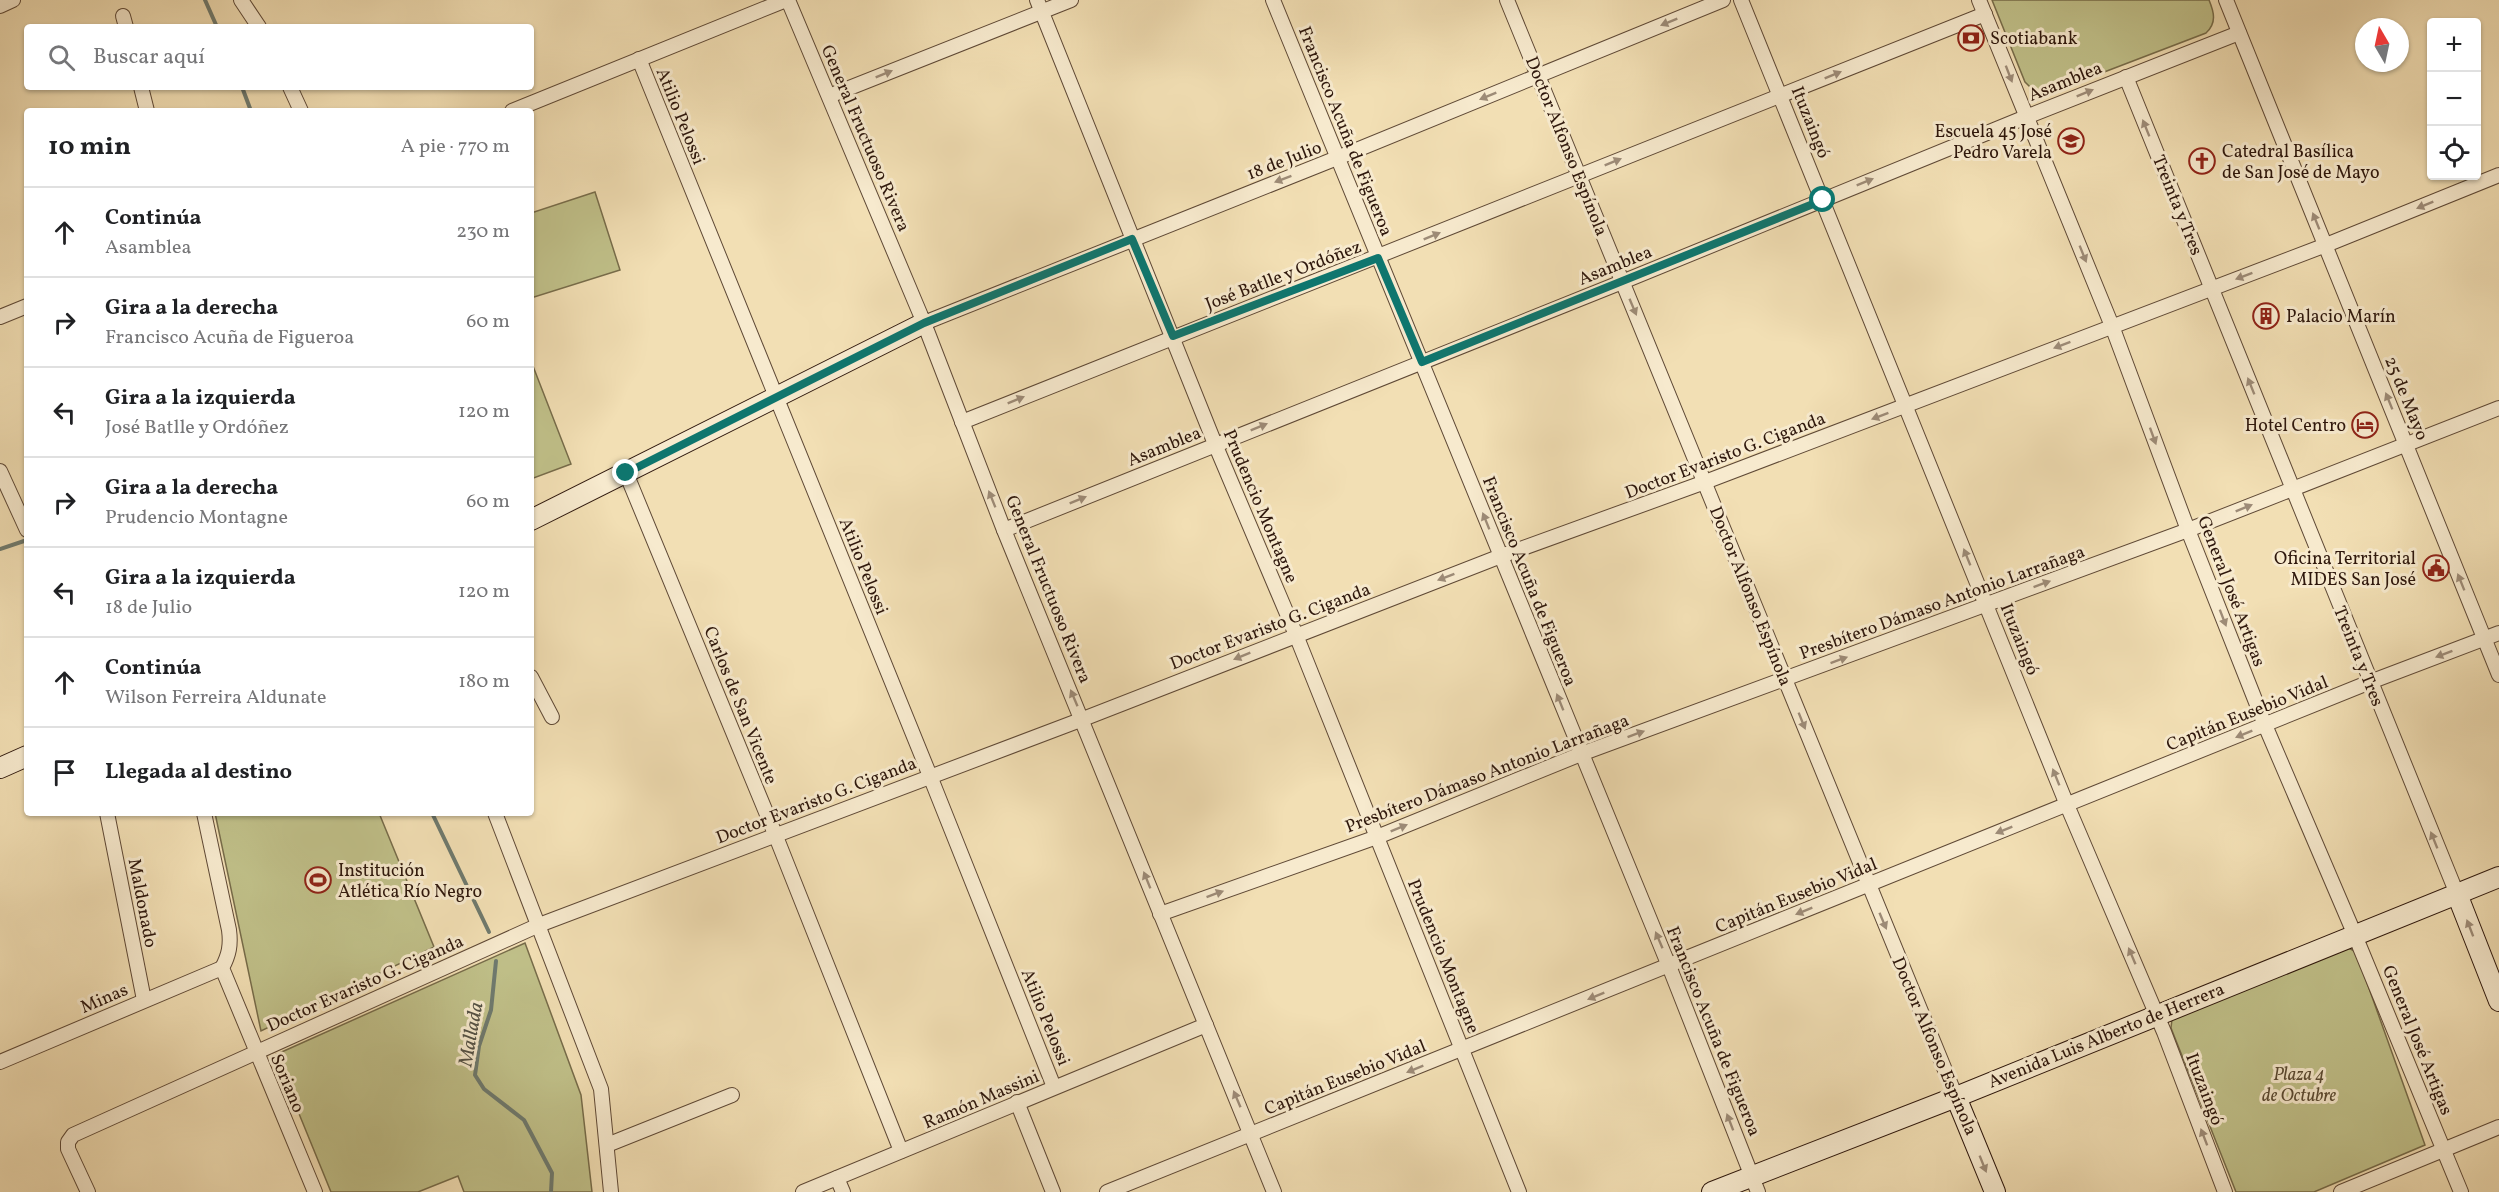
<!DOCTYPE html>
<html lang="es">
<head>
<meta charset="utf-8">
<style>
  :root { --surface:#fff; --page:#f6f6f6; --text:#202124; --muted:#757577; --line:#e0e0e0 }
  body { margin:0; font-family:Vollkorn,serif; background:var(--page); color:var(--text) }
  .controls { position:absolute; right:18px; top:18px; display:grid; overflow:hidden; border-radius:6px; box-shadow:0 2px 4px #0004 }
  .controls button { width:54px; height:54px; display:grid; place-items:center; padding:0; border:0; border-bottom:2px solid var(--line); background:var(--surface); color:var(--text); font:30px sans-serif }
  .compass { position:absolute; left:2355px; top:18px; width:54px; height:54px; border-radius:50%; background:var(--surface); box-shadow:0 2px 4px #0004; rotate:351deg }
  .stop { position:absolute; width:18px; height:18px; margin:-14px; border:4px solid #0f766e; border-radius:50%; background:#fff }
  .stop.end { background:#0f766e; border-color:#fff; box-shadow:0 2px 6px #0008 }
  .list { margin:0; padding:0; list-style:none }
  h2 { display:flex; justify-content:space-between; align-items:center; height:78px; margin:0; padding:0 24px; font-size:26px }
  h2 small { font-size:20px; font-weight:400; color:var(--muted) }
  .list li { display:grid; grid-template-columns:39px 1fr auto; gap:18px; align-items:center; box-sizing:border-box; height:90px; padding:0 24px; border-top:2px solid var(--line) }
  .list b { display:block; font-size:22px; white-space:nowrap }
  .list p { margin:0; font-size:20px; white-space:nowrap; color:var(--muted) }
  .list em { font-size:20px; font-style:normal; color:var(--muted) }
  .icon { flex:none; width:33px; height:33px; fill:none; stroke:currentColor; stroke-width:2; stroke-linecap:round; stroke-linejoin:round }
  .map { position:relative; flex:none; width:2499px; height:1192px; overflow:hidden }
  .search { position:absolute; background:var(--surface); box-shadow:0 2px 4px #0004; left:24px; top:24px; width:510px; height:66px; display:flex; align-items:center; gap:15px; box-sizing:border-box; padding:0 21px; border-radius:6px; color:var(--muted); font-size:22px }
  .panel { position:absolute; background:var(--surface); box-shadow:0 2px 4px #0004; left:24px; top:108px; width:510px; height:708px; border-radius:6px }
  .map>svg:first-child { display:block }
  .green { fill:#c0c089; stroke:#776c4a; stroke-width:1.5 }
  .lines { fill:none; stroke-linecap:round; stroke-linejoin:round }
  .stream { stroke:#6f7a6e; stroke-width:4 }
  .street-casing { stroke:#5f4936; stroke-width:16 }
  .secondary-casing { stroke:#2e170c; stroke-width:22 }
  .street { stroke:#f7eace; stroke-width:14 }
  .secondary { stroke:#f7eace; stroke-width:20 }
  .oneway { fill:#9d8b77 }
  .route { stroke:#0f766e; stroke-width:8 }
  .labels { text-anchor:middle; stroke-width:6; stroke-linejoin:round; paint-order:stroke }
  .poi-label { font-size:18px; fill:#2e170c; stroke:#f7eace; text-anchor:start }
  .street-label { font-size:18px; fill:#2e170c; stroke:#f7eace }
  .park-label { font-size:18px; font-style:italic; fill:#5a4a32; stroke:#f7eace }
  .water-label { font-size:20px; font-style:italic; fill:#545145; stroke:#f7eace }
</style>
</head>
<body>
<div class="map">
<svg width="2499" height="1192" viewBox="0 0 2499 1192">
  <rect width="100%" height="100%" fill="#f2dfb4"/>
  <filter id="stains"><feTurbulence type="fractalNoise" baseFrequency=".00333" numOctaves="4"/><feColorMatrix values="0 0 0 0 .2 0 0 0 0 .09 0 0 0 0 .02 0 0 0 .5 -.17"/></filter>
  <radialGradient id="worn" r=".72"><stop offset=".6" stop-color="#630" stop-opacity="0"/><stop offset="1" stop-color="#630" stop-opacity=".3"/></radialGradient>
  <g class="green">
    <path d="M1992,0H2209C2214,12 2217,23 2206,33L2052,92C2040,94 2033,91 2025,82Z"/>
    <path d="M595,192L620,270L531,298V213Z"/>
    <path d="M531,361L571,464L531,479Z"/>
    <path d="M215,813H379L434,947L261,1031Z"/>
    <path d="M525,943L581,1095L592,1192H464L458,1176L418,1192H331L275,1055Z"/>
    <path d="M2347,947L2356,952L2425,1145L2314,1192H2236L2171,1028L2172,1019Z"/>
  </g>
  <g class="lines">
    <g class="stream">
      <path d="M205,0L217,27"/>
      <path d="M242,87L251,111"/>
      <path d="M0,549L27,540"/>
      <path d="M432,813L489,932"/>
      <path d="M496,961L491,1010L479,1046L475,1075L484,1089L524,1120L552,1173L551,1192"/>
    </g>
    <g class="street-casing">
      <g id="street">
        <path d="M241,0L259,27"/>
        <path d="M788,0L924,323L1004,530L1274,1192"/>
        <path d="M1037,0L1215,444L1296,635L1519,1192"/>
        <path d="M1273,0L1669,966L1758,1192"/>
        <path d="M1507,0L1956,1097"/>
        <path d="M1741,0L2067,805L2164,1032L2225,1192"/>
        <path d="M1979,0L2112,326L2188,530L2265,725L2354,933L2461,1192"/>
        <path d="M2226,0L2499,675"/>
        <path d="M0,6L13,0"/>
        <path d="M123,16L126,27"/>
        <path d="M639,59L930,776L1054,1087"/>
        <path d="M2126,77L2457,894"/>
        <path d="M141,87L147,111"/>
        <path d="M290,87L301,111"/>
        <path d="M829,96L1071,0"/>
        <path d="M512,111L786,0"/>
        <path d="M0,317L27,306"/>
        <path d="M924,323L1337,158L1723,0"/>
        <path d="M962,422L1985,14"/>
        <path d="M0,471L27,530"/>
        <path d="M626,473L775,834L901,1151"/>
        <path d="M1004,530L1622,282L2026,117L2239,33"/>
        <path d="M531,677L552,717"/>
        <path d="M107,813L144,1000"/>
        <path d="M204,813L229,930C231,945 229,955 222,968L315,1192"/>
        <path d="M495,813L601,1089L611,1192"/>
        <path d="M1160,914L1377,837L1581,754L2188,530L2499,408"/>
        <path d="M0,1062L222,968"/>
        <path d="M1017,1102L1053,1192"/>
        <path d="M607,1145L732,1095"/>
        <path d="M837,1178L843,1192"/>
        <path d="M88,1192L68,1149V1142L73,1135L539,925L1083,719L1501,556L1705,482L2326,245L2499,175"/>
        <path d="M803,1192L1206,1025"/>
        <path d="M1107,1192L2370,682L2499,633"/>
        <path d="M2341,1192L2499,1127"/>
      </g>
    </g>
    <g class="secondary-casing">
      <g id="secondary">
        <path d="M531,520L924,323"/>
        <path d="M0,768L27,756"/>
        <path d="M2457,894L2499,1001"/>
        <path d="M1956,1097L1995,1192"/>
        <path d="M1712,1192L1956,1097L2499,877"/>
      </g>
    </g>
    <use href="#street" class="street"/>
    <use href="#secondary" class="secondary"/>
  </g>
  <defs><path id="oneway-solid" d="M-6-.8H1V-3.2L6.5 0L1 3.2V.8H-6Z" transform="scale(1.5)"/></defs>
  <g class="oneway">
    <use href="#oneway-solid" transform="translate(1669 22) rotate(158)"/>
    <use href="#oneway-solid" transform="translate(884 74) rotate(-22)"/>
    <use href="#oneway-solid" transform="translate(2009 74) rotate(69)"/>
    <use href="#oneway-solid" transform="translate(1833 75) rotate(-22)"/>
    <use href="#oneway-solid" transform="translate(2085 93) rotate(-22)"/>
    <use href="#oneway-solid" transform="translate(1488 96) rotate(158)"/>
    <use href="#oneway-solid" transform="translate(2146 128) rotate(-112)"/>
    <use href="#oneway-solid" transform="translate(1613 162) rotate(-22)"/>
    <use href="#oneway-solid" transform="translate(1283 179) rotate(159)"/>
    <use href="#oneway-solid" transform="translate(1865 182) rotate(-22)"/>
    <use href="#oneway-solid" transform="translate(2425 205) rotate(158)"/>
    <use href="#oneway-solid" transform="translate(2316 221) rotate(-112)"/>
    <use href="#oneway-solid" transform="translate(1432 236) rotate(-22)"/>
    <use href="#oneway-solid" transform="translate(2083 254) rotate(68)"/>
    <use href="#oneway-solid" transform="translate(2244 276) rotate(159)"/>
    <use href="#oneway-solid" transform="translate(1633 307) rotate(67)"/>
    <use href="#oneway-solid" transform="translate(2062 345) rotate(159)"/>
    <use href="#oneway-solid" transform="translate(2251 386) rotate(-112)"/>
    <use href="#oneway-solid" transform="translate(1016 400) rotate(-22)"/>
    <use href="#oneway-solid" transform="translate(2389 401) rotate(-112)"/>
    <use href="#oneway-solid" transform="translate(1880 416) rotate(159)"/>
    <use href="#oneway-solid" transform="translate(1259 427) rotate(-22)"/>
    <use href="#oneway-solid" transform="translate(2153 436) rotate(70)"/>
    <use href="#oneway-solid" transform="translate(992 499) rotate(-112)"/>
    <use href="#oneway-solid" transform="translate(1078 500) rotate(-22)"/>
    <use href="#oneway-solid" transform="translate(2244 508) rotate(-22)"/>
    <use href="#oneway-solid" transform="translate(1486 521) rotate(-112)"/>
    <use href="#oneway-solid" transform="translate(1967 557) rotate(-112)"/>
    <use href="#oneway-solid" transform="translate(1446 577) rotate(159)"/>
    <use href="#oneway-solid" transform="translate(2461 582) rotate(-112)"/>
    <use href="#oneway-solid" transform="translate(2042 584) rotate(-20)"/>
    <use href="#oneway-solid" transform="translate(2223 618) rotate(69)"/>
    <use href="#oneway-solid" transform="translate(2444 654) rotate(159)"/>
    <use href="#oneway-solid" transform="translate(1242 656) rotate(158)"/>
    <use href="#oneway-solid" transform="translate(1839 660) rotate(-20)"/>
    <use href="#oneway-solid" transform="translate(1074 698) rotate(-113)"/>
    <use href="#oneway-solid" transform="translate(1560 702) rotate(-112)"/>
    <use href="#oneway-solid" transform="translate(1802 721) rotate(68)"/>
    <use href="#oneway-solid" transform="translate(1636 734) rotate(-20)"/>
    <use href="#oneway-solid" transform="translate(2244 734) rotate(158)"/>
    <use href="#oneway-solid" transform="translate(2056 777) rotate(-112)"/>
    <use href="#oneway-solid" transform="translate(1399 828) rotate(-22)"/>
    <use href="#oneway-solid" transform="translate(2004 830) rotate(158)"/>
    <use href="#oneway-solid" transform="translate(2434 840) rotate(-112)"/>
    <use href="#oneway-solid" transform="translate(1147 880) rotate(-112)"/>
    <use href="#oneway-solid" transform="translate(1215 894) rotate(-20)"/>
    <use href="#oneway-solid" transform="translate(1804 911) rotate(158)"/>
    <use href="#oneway-solid" transform="translate(1883 921) rotate(67)"/>
    <use href="#oneway-solid" transform="translate(2470 928) rotate(-111)"/>
    <use href="#oneway-solid" transform="translate(1659 940) rotate(-113)"/>
    <use href="#oneway-solid" transform="translate(2132 956) rotate(-113)"/>
    <use href="#oneway-solid" transform="translate(1596 996) rotate(158)"/>
    <use href="#oneway-solid" transform="translate(1415 1069) rotate(158)"/>
    <use href="#oneway-solid" transform="translate(1237 1099) rotate(-113)"/>
    <use href="#oneway-solid" transform="translate(1730 1122) rotate(-111)"/>
    <use href="#oneway-solid" transform="translate(2204 1137) rotate(-111)"/>
    <use href="#oneway-solid" transform="translate(1983 1164) rotate(68)"/>
  </g>
  <g class="lines">
    <path class="route" d="M626,473L924,323L1132,239L1173,336L1378,258L1422,362L1823,200"/>
  </g>
  <defs>
    <g id="bank-ring" transform="scale(1.35)"><circle r="9.5" fill="#f7eace" stroke="#8f2418" stroke-width="1.5"/><path d="M-6-4H6V4H-6ZM0-2.3a2.3 2.3 0 1 0 0 4.6a2.3 2.3 0 1 0 0-4.6Z" fill="#8f2418"/></g>
    <g id="school-ring" transform="scale(1.35)"><circle r="9.5" fill="#f7eace" stroke="#8f2418" stroke-width="1.5"/><path d="M0-5L7-2L0 1L-7-2ZM-4 1L0 2.5L4 1V4Q0 6-4 4Z" fill="#8f2418"/></g>
    <g id="church-ring" transform="scale(1.35)"><circle r="9.5" fill="#f7eace" stroke="#8f2418" stroke-width="1.5"/><path d="M-1.2-6h2.4v3.5h3.3v2.4h-3.3V6h-2.4V-.1h-3.3v-2.4h3.3Z" fill="#8f2418"/></g>
    <g id="building-ring" transform="scale(1.35)"><circle r="9.5" fill="#f7eace" stroke="#8f2418" stroke-width="1.5"/><path d="M-4-6H4V6H1V3H-1V6H-4ZM-2.5-4.3h1.7v1.8h-1.7ZM.8-4.3h1.7v1.8H.8ZM-2.5-1h1.7V.8h-1.7ZM.8-1h1.7V.8H.8Z" fill="#8f2418"/></g>
    <g id="hotel-ring" transform="scale(1.35)"><circle r="9.5" fill="#f7eace" stroke="#8f2418" stroke-width="1.5"/><path d="M-6-4.5h1.5V1H6V5H4.5V3h-9V5H-6ZM-4 0a1.8 1.8 0 1 1 3.6 0ZM.5 0V-2.5h3Q6-2.5 6 0Z" fill="#8f2418"/></g>
    <g id="civic-ring" transform="scale(1.35)"><circle r="9.5" fill="#f7eace" stroke="#8f2418" stroke-width="1.5"/><path d="M-.6-6.5H3V-4.5H.6V-3L4-1V1h2V6H-6V1h2V-1L-.6-3ZM-1.2 2.5V6h2.4V2.5Z" fill="#8f2418"/></g>
    <g id="stadium-ring" transform="scale(1.35)"><circle r="9.5" fill="#f7eace" stroke="#8f2418" stroke-width="1.5"/><path d="M0-5a6.5 5 0 1 0 0 10a6.5 5 0 1 0 0-10ZM-3.5-1.8h7v3.6h-7Z" fill="#8f2418"/></g>
  </defs>
  <g fill-rule="evenodd">
    <use href="#bank-ring" x="1971" y="38"/>
    <use href="#school-ring" x="2071" y="141"/>
    <use href="#church-ring" x="2202" y="161"/>
    <use href="#building-ring" x="2266" y="316"/>
    <use href="#hotel-ring" x="2365" y="425"/>
    <use href="#civic-ring" x="2436" y="568"/>
    <use href="#stadium-ring" x="318" y="880"/>
  </g>
  <g class="labels">
    <g class="poi-label">
      <text x="1990" y="44">Scotiabank</text>
      <text x="2052" y="137" text-anchor="end">Escuela 45 José<tspan x="2052" dy="21">Pedro Varela</tspan></text>
      <text x="2222" y="157">Catedral Basílica<tspan x="2222" dy="21">de San José de Mayo</tspan></text>
      <text x="2286" y="322">Palacio Marín</text>
      <text x="2346" y="431" text-anchor="end">Hotel Centro</text>
      <text x="2416" y="564" text-anchor="end">Oficina Territorial<tspan x="2416" dy="21">MIDES San José</tspan></text>
      <text x="338" y="876">Institución<tspan x="338" dy="21">Atlética Río Negro</tspan></text>
    </g>
    <g class="street-label">
      <text transform="translate(2065 81) rotate(-22)" y="6">Asamblea</text>
      <text transform="translate(681 116) rotate(68)" y="6">Atilio Pelossi</text>
      <text transform="translate(1811 122) rotate(68)" y="6">Ituzaingó</text>
      <text transform="translate(1346 131) rotate(68)" y="6">Francisco Acuña de Figueroa</text>
      <text transform="translate(866 138) rotate(67)" y="6">General Fructuoso Rivera</text>
      <text transform="translate(1567 146) rotate(68)" y="6">Doctor Alfonso Espínola</text>
      <text transform="translate(1284 160) rotate(-21)" y="6">18 de Julio</text>
      <text transform="translate(2178 205) rotate(68)" y="6">Treinta y Tres</text>
      <text transform="translate(1615 265) rotate(-22)" y="6">Asamblea</text>
      <text transform="translate(1283 275) rotate(-21)" y="6">José Batlle y Ordóñez</text>
      <text transform="translate(2407 398) rotate(68)" y="6">25 de Mayo</text>
      <text transform="translate(1164 446) rotate(-22)" y="6">Asamblea</text>
      <text transform="translate(1725 455) rotate(-21)" y="6">Doctor Evaristo G. Ciganda</text>
      <text transform="translate(1261 506) rotate(67)" y="6">Prudencio Montagne</text>
      <text transform="translate(864 566) rotate(68)" y="6">Atilio Pelossi</text>
      <text transform="translate(1530 581) rotate(68)" y="6">Francisco Acuña de Figueroa</text>
      <text transform="translate(1049 589) rotate(68)" y="6">General Fructuoso Rivera</text>
      <text transform="translate(2232 591) rotate(69)" y="6">General José Artigas</text>
      <text transform="translate(1751 596) rotate(68)" y="6">Doctor Alfonso Espínola</text>
      <text transform="translate(1942 602) rotate(-20)" y="6">Presbítero Dámaso Antonio Larrañaga</text>
      <text transform="translate(1270 626) rotate(-21)" y="6">Doctor Evaristo G. Ciganda</text>
      <text transform="translate(2020 639) rotate(68)" y="6">Ituzaingó</text>
      <text transform="translate(2359 656) rotate(68)" y="6">Treinta y Tres</text>
      <text transform="translate(741 705) rotate(68)" y="6">Carlos de San Vicente</text>
      <text transform="translate(2247 713) rotate(-22)" y="6">Capitán Eusebio Vidal</text>
      <text transform="translate(1487 773) rotate(-21)" y="6">Presbítero Dámaso Antonio Larrañaga</text>
      <text transform="translate(816 800) rotate(-21)" y="6">Doctor Evaristo G. Ciganda</text>
      <text transform="translate(1796 895) rotate(-22)" y="6">Capitán Eusebio Vidal</text>
      <text transform="translate(143 903) rotate(79)" y="6">Maldonado</text>
      <text transform="translate(1444 956) rotate(68)" y="6">Prudencio Montagne</text>
      <text transform="translate(365 983) rotate(-24)" y="6">Doctor Evaristo G. Ciganda</text>
      <text transform="translate(104 998) rotate(-23)" y="6">Minas</text>
      <text transform="translate(1046 1017) rotate(68)" y="6">Atilio Pelossi</text>
      <text transform="translate(1714 1031) rotate(68)" y="6">Francisco Acuña de Figueroa</text>
      <text transform="translate(2106 1035) rotate(-22)" y="6">Avenida Luis Alberto de Herrera</text>
      <text transform="translate(2418 1040) rotate(68)" y="6">General José Artigas</text>
      <text transform="translate(1935 1046) rotate(67)" y="6">Doctor Alfonso Espínola</text>
      <text transform="translate(1345 1077) rotate(-22)" y="6">Capitán Eusebio Vidal</text>
      <text transform="translate(288 1083) rotate(67)" y="6">Soriano</text>
      <text transform="translate(2205 1089) rotate(69)" y="6">Ituzaingó</text>
      <text transform="translate(981 1099) rotate(-23)" y="6">Ramón Massini</text>
    </g>
    <g class="park-label">
      <text x="2299" y="1080">Plaza 4<tspan x="2299" dy="21">de Octubre</tspan></text>
    </g>
    <g class="water-label">
      <text transform="translate(470 1034) rotate(-80)" y="7">Mallada</text>
    </g>
  </g>
  <rect width="100%" height="100%" filter="url(#stains)"/>
  <rect width="100%" height="100%" fill="url(#worn)"/>
</svg>
<div class="controls">
<button>+</button>
<button>−</button>
<button><svg class="icon" aria-label="locate" viewBox="0 0 24 24"><circle cx="12" cy="12" r="6"/><path d="M12 2v4M12 18v4M2 12h4M18 12h4"/></svg></button>
</div>
<svg class="compass" viewBox="-18 -18 36 36"><path d="M0-13l5 13h-10z" fill="#e53935"/><path d="M0 13l5-13h-10z" fill="#757577"/></svg>
<div class="stop" style="left:1823px;top:200px"></div>
<div class="stop end" style="left:626px;top:473px"></div>
<div class="search"><svg class="icon" aria-label="search" viewBox="0 0 24 24"><circle cx="10" cy="10" r="6"/><path d="M15 15l6 6"/></svg>Buscar aquí</div>
<section class="panel">
<h2>10 min<small>A pie · 770 m</small></h2>
<ul class="list">
<li><svg class="icon" aria-label="ahead" viewBox="0 0 24 24"><path d="M12 20V5M6 11l6-6 6 6"/></svg><div><b>Continúa</b><p>Asamblea</p></div><em>230 m</em></li>
<li><svg class="icon" aria-label="right" viewBox="0 0 24 24"><path d="M7 20v-9h11M14 6l5 5-5 5"/></svg><div><b>Gira a la derecha</b><p>Francisco Acuña de Figueroa</p></div><em>60 m</em></li>
<li><svg class="icon" aria-label="left" viewBox="0 0 24 24"><path d="M17 20v-9H6M10 6l-5 5 5 5"/></svg><div><b>Gira a la izquierda</b><p>José Batlle y Ordóñez</p></div><em>120 m</em></li>
<li><svg class="icon" aria-label="right" viewBox="0 0 24 24"><path d="M7 20v-9h11M14 6l5 5-5 5"/></svg><div><b>Gira a la derecha</b><p>Prudencio Montagne</p></div><em>60 m</em></li>
<li><svg class="icon" aria-label="left" viewBox="0 0 24 24"><path d="M17 20v-9H6M10 6l-5 5 5 5"/></svg><div><b>Gira a la izquierda</b><p>18 de Julio</p></div><em>120 m</em></li>
<li><svg class="icon" aria-label="ahead" viewBox="0 0 24 24"><path d="M12 20V5M6 11l6-6 6 6"/></svg><div><b>Continúa</b><p>Wilson Ferreira Aldunate</p></div><em>180 m</em></li>
<li><svg class="icon" aria-label="arrive" viewBox="0 0 24 24"><path d="M6 21V4h12l-3 4 3 4H6"/></svg><div><b>Llegada al destino</b></div></li>
</ul>
</section>
</div>
</body>
</html>
